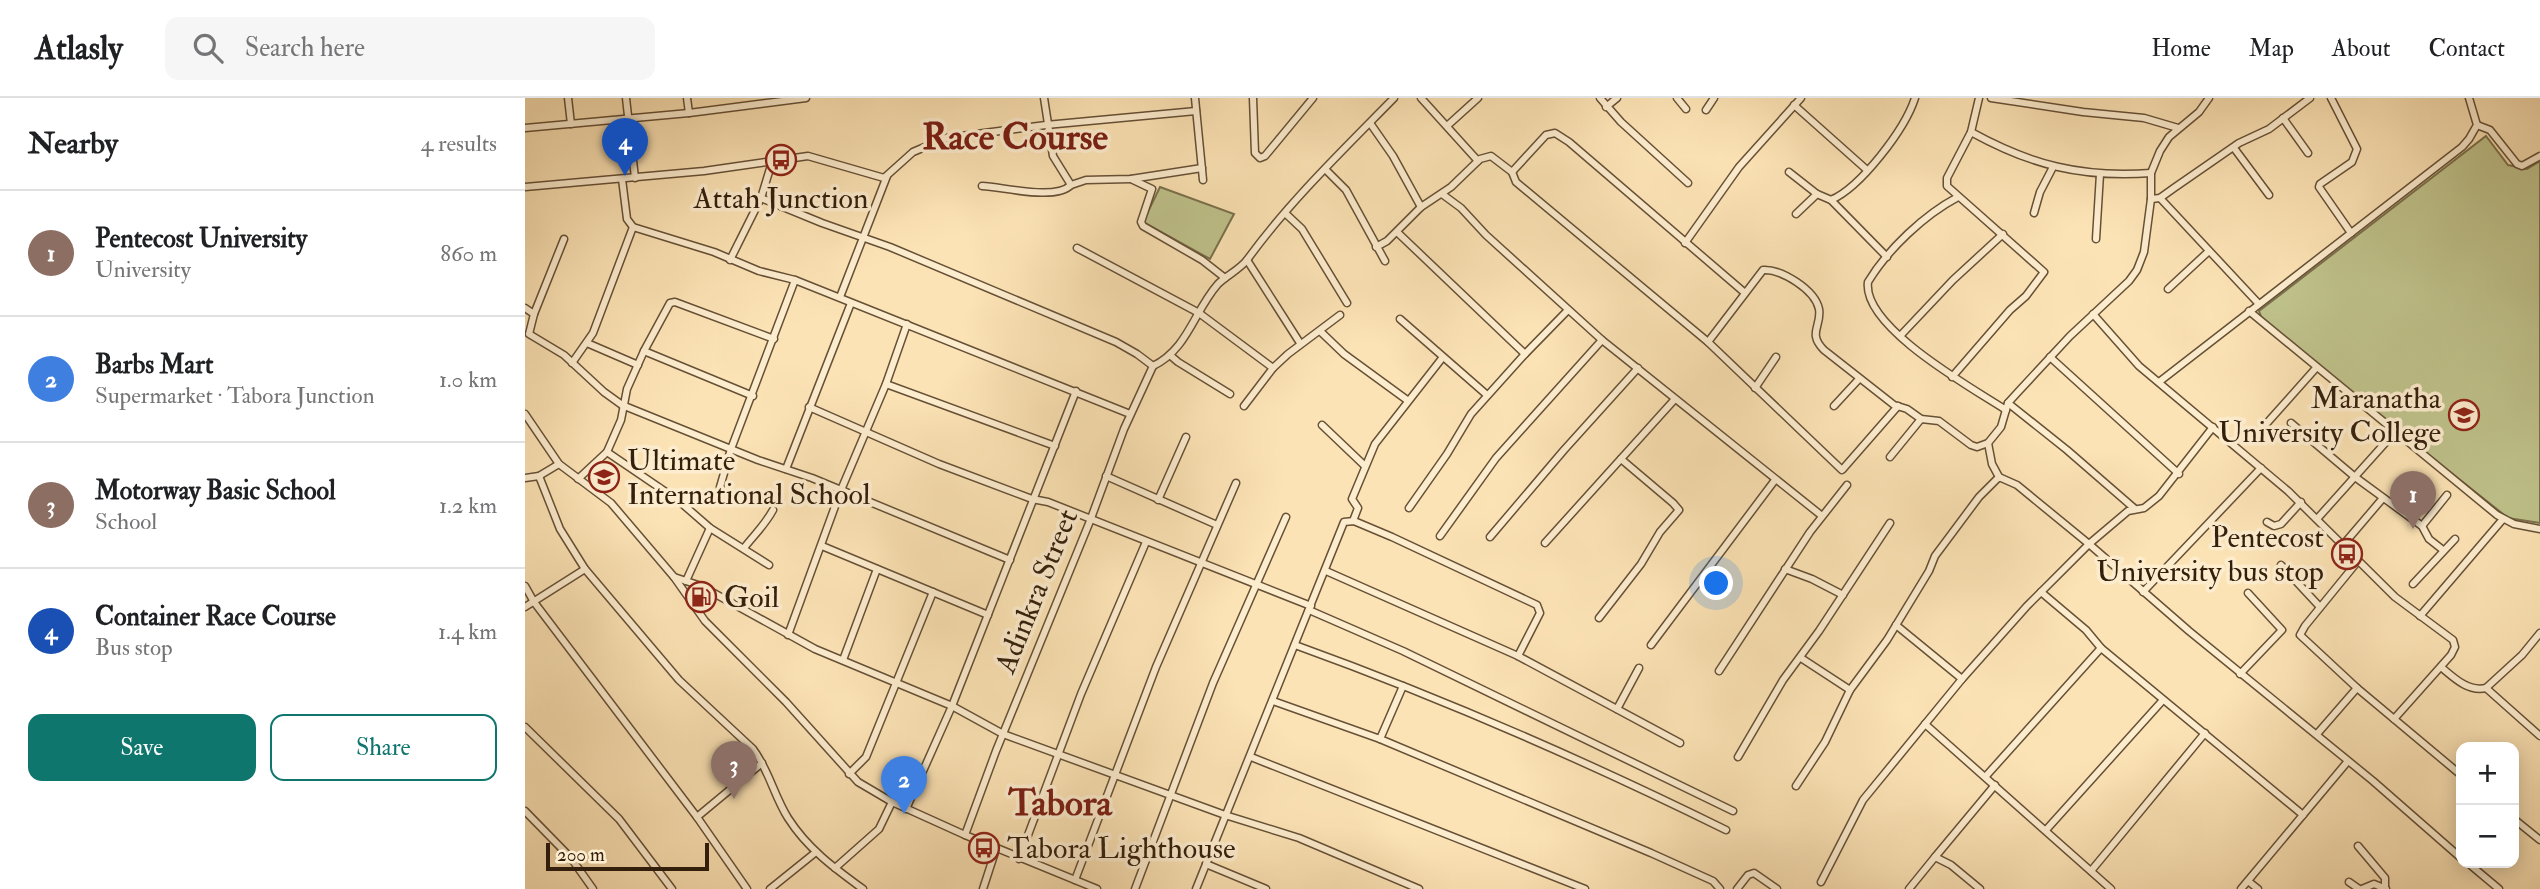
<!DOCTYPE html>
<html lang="en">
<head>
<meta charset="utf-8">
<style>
  :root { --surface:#fff; --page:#f6f6f6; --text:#202124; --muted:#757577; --line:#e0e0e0; --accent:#0f766e }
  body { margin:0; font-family:"IM FELL Double Pica",serif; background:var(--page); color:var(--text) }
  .controls { position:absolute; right:21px; bottom:21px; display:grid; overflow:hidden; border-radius:14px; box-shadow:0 4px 18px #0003 }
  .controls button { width:63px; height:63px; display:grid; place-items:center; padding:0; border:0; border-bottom:2px solid var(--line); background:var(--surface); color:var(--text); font:35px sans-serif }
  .scale { position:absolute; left:21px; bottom:18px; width:163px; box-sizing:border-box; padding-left:7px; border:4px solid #341f0c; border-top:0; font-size:19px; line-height:24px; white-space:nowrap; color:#341f0c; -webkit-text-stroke:5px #fdedcf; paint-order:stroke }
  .you { position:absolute; left:1192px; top:486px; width:24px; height:24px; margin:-18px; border:5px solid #fff; border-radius:50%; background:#1a73e8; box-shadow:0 0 0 10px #1a73e833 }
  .badge { display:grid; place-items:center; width:46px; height:46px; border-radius:50%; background:var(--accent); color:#fff; font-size:23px; font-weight:700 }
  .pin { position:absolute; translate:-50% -58px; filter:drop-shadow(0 2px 4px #0008) }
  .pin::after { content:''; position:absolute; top:37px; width:24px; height:21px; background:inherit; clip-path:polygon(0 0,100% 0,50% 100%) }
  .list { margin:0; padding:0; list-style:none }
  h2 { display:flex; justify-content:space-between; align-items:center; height:91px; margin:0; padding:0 28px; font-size:30px }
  h2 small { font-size:23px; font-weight:400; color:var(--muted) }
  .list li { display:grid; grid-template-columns:46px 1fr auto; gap:21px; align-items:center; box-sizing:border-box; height:126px; padding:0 28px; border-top:2px solid var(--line) }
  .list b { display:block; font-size:26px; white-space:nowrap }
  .list p { margin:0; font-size:23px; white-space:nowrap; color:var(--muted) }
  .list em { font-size:23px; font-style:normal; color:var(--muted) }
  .actions { display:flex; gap:14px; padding:21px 28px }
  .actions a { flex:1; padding:16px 0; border:2px solid var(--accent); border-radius:14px; text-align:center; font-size:24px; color:var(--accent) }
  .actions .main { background:var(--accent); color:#fff }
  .icon { flex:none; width:38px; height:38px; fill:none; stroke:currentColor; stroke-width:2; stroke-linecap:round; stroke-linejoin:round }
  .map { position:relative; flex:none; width:2015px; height:791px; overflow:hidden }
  header { display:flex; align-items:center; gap:42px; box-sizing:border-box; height:98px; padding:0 35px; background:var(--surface); border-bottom:2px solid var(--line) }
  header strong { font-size:33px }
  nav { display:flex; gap:38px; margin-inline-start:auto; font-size:24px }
  .search { width:490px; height:63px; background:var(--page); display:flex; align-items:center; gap:18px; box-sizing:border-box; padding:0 24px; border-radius:14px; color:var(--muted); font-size:26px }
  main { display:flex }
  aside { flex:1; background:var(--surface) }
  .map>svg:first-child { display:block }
  .green { fill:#c0c38c; stroke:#7a714c; stroke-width:2 }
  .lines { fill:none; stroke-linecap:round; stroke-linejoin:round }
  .minor-casing { stroke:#665036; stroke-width:9 }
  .minor { stroke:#fdedcf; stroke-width:6 }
  .labels { text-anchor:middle; stroke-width:7; stroke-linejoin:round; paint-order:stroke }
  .poi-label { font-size:30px; fill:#341f0c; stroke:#fdedcf; text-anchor:start }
  .street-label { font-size:30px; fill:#341f0c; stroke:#fdedcf }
  .district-label { font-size:37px; font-weight:bold; fill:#7a1f14; stroke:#fdedcf }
</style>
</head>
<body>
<header>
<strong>Atlasly</strong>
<div class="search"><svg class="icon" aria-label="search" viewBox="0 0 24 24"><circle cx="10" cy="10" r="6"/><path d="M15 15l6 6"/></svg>Search here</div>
<nav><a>Home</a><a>Map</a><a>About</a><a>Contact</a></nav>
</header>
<main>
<aside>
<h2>Nearby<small>4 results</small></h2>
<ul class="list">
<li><span class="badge" style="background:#8d6e63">1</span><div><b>Pentecost University</b><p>University</p></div><em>860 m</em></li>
<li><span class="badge" style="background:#3f7fe0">2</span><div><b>Barbs Mart</b><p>Supermarket · Tabora Junction</p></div><em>1.0 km</em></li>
<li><span class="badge" style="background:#8d6e63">3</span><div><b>Motorway Basic School</b><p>School</p></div><em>1.2 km</em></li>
<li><span class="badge" style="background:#1a4fb4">4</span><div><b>Container Race Course</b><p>Bus stop</p></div><em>1.4 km</em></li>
</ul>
<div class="actions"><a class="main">Save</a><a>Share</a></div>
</aside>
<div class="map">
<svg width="2015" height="791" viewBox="0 0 2015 791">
  <rect width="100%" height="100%" fill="#fce3b5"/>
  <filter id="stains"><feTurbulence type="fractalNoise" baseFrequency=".00286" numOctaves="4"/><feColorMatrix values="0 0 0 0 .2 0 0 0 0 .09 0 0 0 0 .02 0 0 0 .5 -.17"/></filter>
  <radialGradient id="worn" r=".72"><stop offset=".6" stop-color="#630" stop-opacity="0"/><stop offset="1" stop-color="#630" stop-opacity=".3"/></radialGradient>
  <g class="green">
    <path d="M1961,38L1983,67L2002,71L2015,63V425L1983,420L1739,226L1734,213Z"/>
    <path d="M635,89L709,116L685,161L618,124Z"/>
  </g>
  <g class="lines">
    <g class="minor-casing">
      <g id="minor">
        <path d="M43,0L46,26"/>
        <path d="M101,0L110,80"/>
        <path d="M162,0L164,15"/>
        <path d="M519,0L528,58L546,87L561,82L606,81L677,70"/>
        <path d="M670,0L678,82"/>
        <path d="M728,0L730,55L735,60L740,58L788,0"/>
        <path d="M896,0L953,63"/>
        <path d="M1075,0L1096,24L1163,85"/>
        <path d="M1152,0L1161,11"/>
        <path d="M1466,0L1558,14L1619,20L1653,30"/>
        <path d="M1806,0L1832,51L1827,64L1795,86L1794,89L1826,135"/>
        <path d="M1269,7L1342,72"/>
        <path d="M1081,9L1092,0"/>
        <path d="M1181,12L1189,0"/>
        <path d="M1758,20L1783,55"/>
        <path d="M845,25L868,58L896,109"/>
        <path d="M1952,27L1965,32L1992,66L1997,68L2015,58"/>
        <path d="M922,28L953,0"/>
        <path d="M0,30L164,15L281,0"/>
        <path d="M1446,34C1506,67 1556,80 1626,75"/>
        <path d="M1709,50L1744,97"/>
        <path d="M247,64L236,100L297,125L365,149L591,244L612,256L628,268"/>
        <path d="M801,72L821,92L860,163"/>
        <path d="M987,74L1021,37L1030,35L1044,44L1220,195"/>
        <path d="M1264,74L1292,96"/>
        <path d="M97,81L102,121L108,129L189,154L234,173L270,182L605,316"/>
        <path d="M606,81L627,91L616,124L618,128L677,162L700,180"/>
        <path d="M457,88C479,89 530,103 546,87"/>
        <path d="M0,89L179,73L283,58L359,80L388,54L421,40L521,27L671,13"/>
        <path d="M917,96L936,110L961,137L1077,242L1297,418"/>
        <path d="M1433,99C1399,117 1363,151 1343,184C1337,229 1447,290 1481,312"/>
        <path d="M1635,100L1733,205"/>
        <path d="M1626,101L1635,100L1649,90L1714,45L1744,31L1785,0"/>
        <path d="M1306,102L1362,159"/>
        <path d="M760,115L777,131L822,205"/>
        <path d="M1509,115L1515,94L1528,69"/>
        <path d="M1271,116L1292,96L1306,102C1336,89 1380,31 1390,0"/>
        <path d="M872,134L1000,256"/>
        <path d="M1571,141L1575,76"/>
        <path d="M1160,145L1214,69L1276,0"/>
        <path d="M851,149L862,143L896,109L926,89L955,61L966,58L987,74L991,84L1183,244L1317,372L1373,308"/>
        <path d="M552,150L674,215L748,270"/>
        <path d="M205,162L236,100"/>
        <path d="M722,162L775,245"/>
        <path d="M1643,191L1684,153"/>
        <path d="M315,199L362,78"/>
        <path d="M0,210L9,216L4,236L39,257L79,294L97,307L233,362L287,380L485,462"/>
        <path d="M1724,213L1972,417L1989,426L2015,431"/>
        <path d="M9,216L39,141"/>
        <path d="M1568,216L1614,268L1763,393L1870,499L1928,542L1930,549L1926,557L1869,621"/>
        <path d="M875,221L962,297"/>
        <path d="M795,233L819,256L882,302"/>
        <path d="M1376,237L1428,182L1478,136"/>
        <path d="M1183,244L1238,172C1257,171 1290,192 1294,211C1297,228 1282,235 1299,252L1369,307L1382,311L1396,321L1414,323L1446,347L1452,349L1463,345L1476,329L1483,305L1493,294L1545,238L1604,183L1612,172L1619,154L1626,101V75L1635,53L1644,39L1674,14L1684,0"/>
        <path d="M62,245L113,267"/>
        <path d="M119,253L228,298"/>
        <path d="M646,258L653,264L705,296"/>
        <path d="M1525,259L1654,376"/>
        <path d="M47,265L68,235L108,129"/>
        <path d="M628,268C663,251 669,213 693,186C702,177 714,172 722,162C764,104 818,52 869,0"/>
        <path d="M1427,279L1485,212L1501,198L1519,174L1422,88V80L1446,34L1454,0"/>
        <path d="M1634,284L1937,49L1944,41L1952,27L1944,0"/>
        <path d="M361,286L530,348"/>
        <path d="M1230,290L1251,259"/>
        <path d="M1483,305L1542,352L1610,411"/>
        <path d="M719,308L748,270L763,256L815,217"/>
        <path d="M1309,308L1334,281"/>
        <path d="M284,309L414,366L507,401L523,404L786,508"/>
        <path d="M0,316L34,366L86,405L149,479L180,523L261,604L333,684L367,704L440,737L572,791"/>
        <path d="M1742,325L1791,270"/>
        <path d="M1766,325L1830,379L1897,428L1904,441L1918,452"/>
        <path d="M797,327L840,368"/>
        <path d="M1463,345L1467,366L1474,379"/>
        <path d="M82,354L154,403L185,430L244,467"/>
        <path d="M1365,359L1396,321"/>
        <path d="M261,371L326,205"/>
        <path d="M581,378L692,427"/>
        <path d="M0,380L14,378L34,366"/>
        <path d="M53,381L82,354L96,322L102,291L119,253L145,205L150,204L249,241"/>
        <path d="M195,389L206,351L270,182"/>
        <path d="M633,402L661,339"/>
        <path d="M884,410L922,356L946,316L1000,256L1043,212"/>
        <path d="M1792,421L1870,334"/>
        <path d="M828,423L833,410L827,401L850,346L918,259"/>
        <path d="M1742,424L1749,428L1756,426L1776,404"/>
        <path d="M1897,428L1922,397"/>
        <path d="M915,438L971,360L1077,242"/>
        <path d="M965,439L1039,352L1113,270"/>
        <path d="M1020,445L1150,301"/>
        <path d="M1818,447L1858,400"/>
        <path d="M297,448L463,517"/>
        <path d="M219,450C229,437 240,427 248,412"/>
        <path d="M1833,463L1780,528L1775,537L1832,590L1936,677"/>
        <path d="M1756,467L1795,509"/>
        <path d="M60,471L154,582L228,651C244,672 249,698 263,720C282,750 309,770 338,791"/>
        <path d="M1260,471L1287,481L1318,497"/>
        <path d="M801,473L993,558L1155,645"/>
        <path d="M149,479L176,488L290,551L427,608L478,636L700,717L774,740L894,791"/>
        <path d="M161,483L185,430"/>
        <path d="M1888,486L1930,441"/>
        <path d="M0,488L9,504L172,719L222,791"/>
        <path d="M1516,494L1561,532L1576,550"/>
        <path d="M1618,494L1736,370"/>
        <path d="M0,509L60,471L35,431L14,378"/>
        <path d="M784,512L878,553L1208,713"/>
        <path d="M1895,518L1978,421"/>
        <path d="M1074,520L1116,466L1135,434L1154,412L1148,405L1096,361"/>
        <path d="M1371,527L1437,581"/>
        <path d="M263,537L316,392L361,286L382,226"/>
        <path d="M770,547C917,600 1061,663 1201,732"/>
        <path d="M1126,547L1250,382"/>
        <path d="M1276,560L1325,592"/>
        <path d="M318,562L352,471"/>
        <path d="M1916,569C1929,580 1943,594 1961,590L1997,557L2015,535"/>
        <path d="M1194,573L1285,434L1322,387"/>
        <path d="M1715,576L1757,532L1723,495"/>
        <path d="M1961,590L2015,638"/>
        <path d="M748,603L855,641L1126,755L1188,783L1195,791"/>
        <path d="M1092,611L1114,570"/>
        <path d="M1400,626L1586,791"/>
        <path d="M0,629L94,721L147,791"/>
        <path d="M1792,636L1832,590"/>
        <path d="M855,641L878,588"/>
        <path d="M726,659L1060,791"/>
        <path d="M1213,659L1258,582L1294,533L1365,425"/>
        <path d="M324,676L341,659L408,494"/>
        <path d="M1461,678L1576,550L1778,717"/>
        <path d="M1271,688L1300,644L1325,592L1362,542L1404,473L1410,458L1454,399L1474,379L1492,387L1564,446L1664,533L1848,683L1936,760"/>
        <path d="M381,711L427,608L551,293"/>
        <path d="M0,713L46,760L68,791"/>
        <path d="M172,719L237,665"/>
        <path d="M1989,721L2015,742"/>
        <path d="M1521,732L1638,602"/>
        <path d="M440,737L471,653L565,423L599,331L628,268"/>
        <path d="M1833,748L1860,780V790"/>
        <path d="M1410,759L1470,687"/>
        <path d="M494,761L556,596L621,444"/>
        <path d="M1943,765L1974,791"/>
        <path d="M681,766L741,791"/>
        <path d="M310,770L354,731L367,704"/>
        <path d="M1566,773L1680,635"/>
        <path d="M550,782L631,569L711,385"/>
        <path d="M1723,783L1733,791"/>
        <path d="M1296,784L1338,702L1437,581L1502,508L1564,446L1603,413L1619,410L1634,398L1688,329"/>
        <path d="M1824,784L1834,791"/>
        <path d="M245,791L291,754"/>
        <path d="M458,791L471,751"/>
        <path d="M610,791L688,585L761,419"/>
        <path d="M671,791L819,424L829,423L867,439L1012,507L1015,515L993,558"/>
        <path d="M1212,791L1223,777L1229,775L1252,791"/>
        <path d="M1384,791L1410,759L1426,767L1455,791"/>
        <path d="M1716,791L1823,663"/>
        <path d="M1837,791L1849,786L1861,791"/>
      </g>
    </g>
    <use href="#minor" class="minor"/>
  </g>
  <defs>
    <g id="bus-ring" transform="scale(1.575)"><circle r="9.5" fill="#fdedcf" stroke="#8f2418" stroke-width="1.5"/><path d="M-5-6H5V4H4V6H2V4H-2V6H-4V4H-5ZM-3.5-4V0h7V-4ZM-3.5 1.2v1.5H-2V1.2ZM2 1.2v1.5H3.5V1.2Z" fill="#8f2418"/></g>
    <g id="university-ring" transform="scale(1.575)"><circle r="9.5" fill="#fdedcf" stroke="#8f2418" stroke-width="1.5"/><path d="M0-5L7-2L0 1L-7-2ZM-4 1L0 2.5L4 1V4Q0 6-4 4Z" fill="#8f2418"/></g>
    <g id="school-ring" transform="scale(1.575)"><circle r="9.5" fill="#fdedcf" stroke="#8f2418" stroke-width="1.5"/><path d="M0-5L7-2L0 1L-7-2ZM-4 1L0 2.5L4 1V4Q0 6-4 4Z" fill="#8f2418"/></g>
    <g id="fuel-ring" transform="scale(1.575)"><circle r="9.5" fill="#fdedcf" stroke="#8f2418" stroke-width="1.5"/><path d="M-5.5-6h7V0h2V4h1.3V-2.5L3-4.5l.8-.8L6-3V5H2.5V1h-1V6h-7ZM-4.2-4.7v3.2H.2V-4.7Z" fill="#8f2418"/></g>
  </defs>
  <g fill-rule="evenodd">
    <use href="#bus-ring" x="256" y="62"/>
    <use href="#university-ring" x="1939" y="317"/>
    <use href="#school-ring" x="79" y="379"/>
    <use href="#bus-ring" x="1822" y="456"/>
    <use href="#fuel-ring" x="176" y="499"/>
    <use href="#bus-ring" x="459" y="750"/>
  </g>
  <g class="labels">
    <g class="poi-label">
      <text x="256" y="110" text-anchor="middle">Attah Junction</text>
      <text x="1916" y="310" text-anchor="end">Maranatha<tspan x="1916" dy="34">University College</tspan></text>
      <text x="102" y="372">Ultimate<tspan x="102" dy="34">International School</tspan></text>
      <text x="1799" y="449" text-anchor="end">Pentecost<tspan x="1799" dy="34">University bus stop</tspan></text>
      <text x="199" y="509">Goil</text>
      <text x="482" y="760">Tabora Lighthouse</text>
    </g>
    <g class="street-label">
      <text transform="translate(511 493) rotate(-68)" y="10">Adinkra Street</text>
    </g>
    <g class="district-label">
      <text x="490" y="51">Race Course</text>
      <text x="535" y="717">Tabora</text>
    </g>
  </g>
  <rect width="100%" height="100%" filter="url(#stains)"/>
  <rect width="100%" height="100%" fill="url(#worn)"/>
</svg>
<div class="controls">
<button>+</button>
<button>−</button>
</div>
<div class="scale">200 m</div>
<div class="you"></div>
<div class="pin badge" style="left:1888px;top:431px;background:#8d6e63">1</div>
<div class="pin badge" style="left:379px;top:716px;background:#3f7fe0">2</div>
<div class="pin badge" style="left:209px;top:701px;background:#8d6e63">3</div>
<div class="pin badge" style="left:100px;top:78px;background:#1a4fb4">4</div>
</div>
</main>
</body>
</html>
